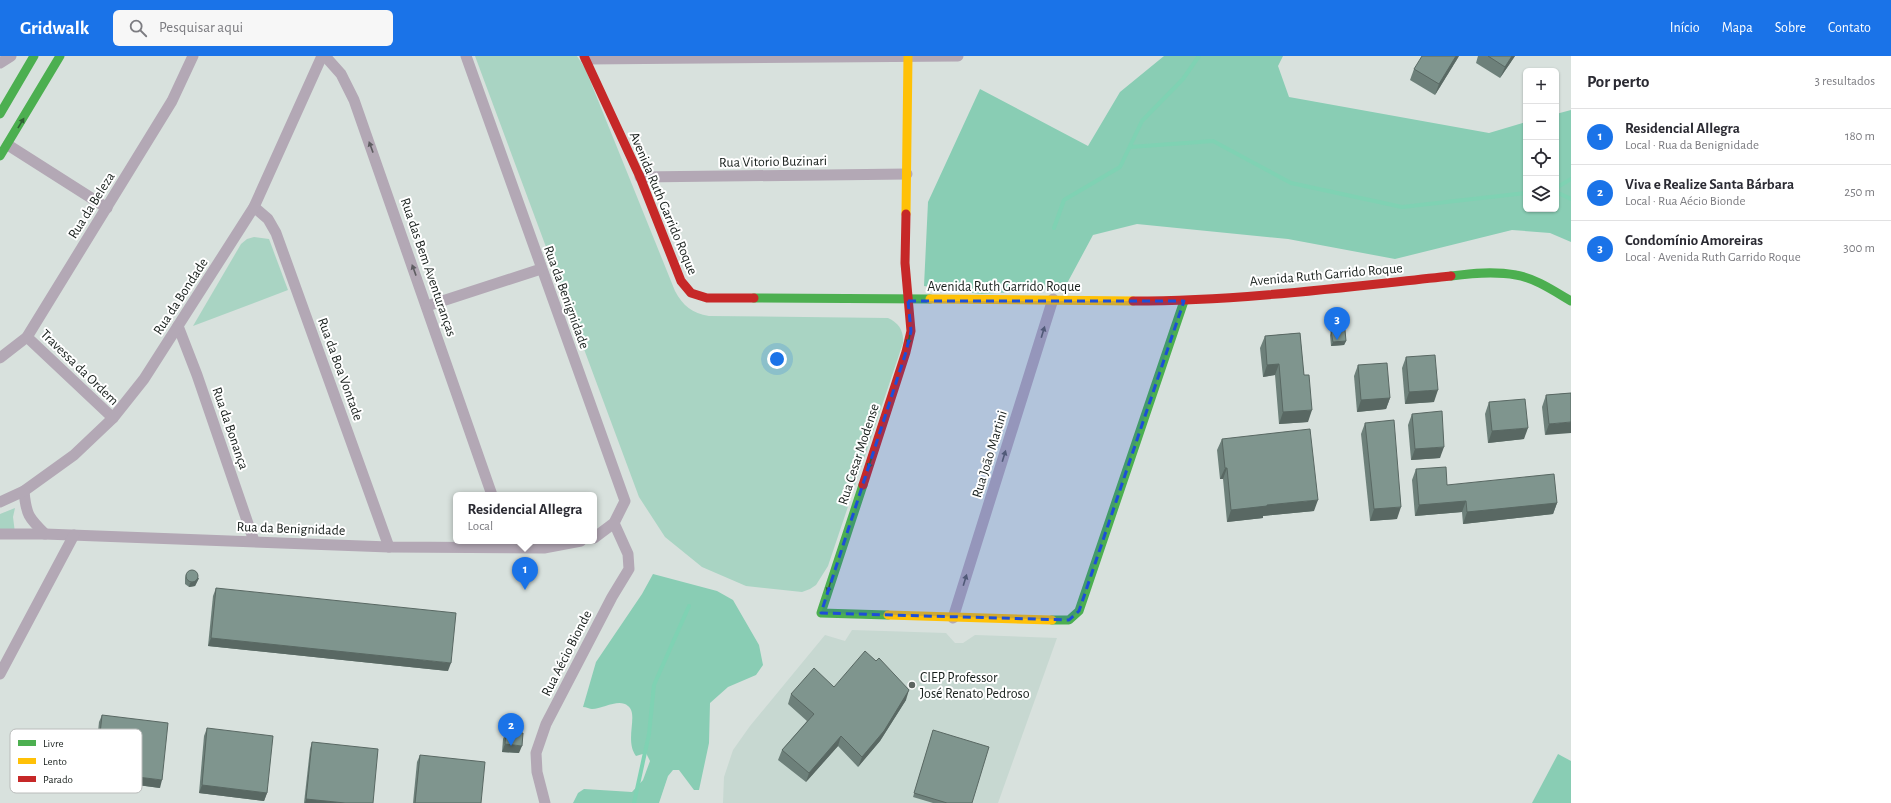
<!DOCTYPE html>
<html lang="pt">
<head>
<meta charset="utf-8">
<style>
  :root { --surface:#fff; --page:#f7f7f7; --text:#2b2b33; --muted:#7c7c81; --line:#e1e1e2; --accent:#1a73e8 }
  body { margin:0; font-family:"Alegreya Sans",sans-serif; background:var(--page); color:var(--text) }
  .controls { position:absolute; right:12px; top:12px; display:grid; overflow:hidden; border-radius:6px; box-shadow:0 1px 3px #0004 }
  .controls button { width:36px; height:36px; display:grid; place-items:center; padding:0; border:0; border-bottom:1px solid var(--line); background:var(--surface); color:var(--text); font:20px sans-serif }
  .you { position:absolute; left:777px; top:303px; width:14px; height:14px; margin:-10px; border:3px solid #fff; border-radius:50%; background:#1a73e8; box-shadow:0 0 0 6px #1a73e833 }
  .badge { display:grid; place-items:center; width:26px; height:26px; border-radius:50%; background:var(--accent); color:#fff; font-size:13px; font-weight:700 }
  .pin { position:absolute; translate:-50% -33px; filter:drop-shadow(0 1px 2px #0008) }
  .pin::after { content:''; position:absolute; top:21px; width:14px; height:12px; background:inherit; clip-path:polygon(0 0,100% 0,50% 100%) }
  .popup { position:absolute; left:453px; top:436px; width:144px; height:52px; box-sizing:border-box; display:grid; place-content:center; border-radius:6px; background:var(--surface); filter:drop-shadow(0 1px 3px #0005); font-size:13px; white-space:nowrap; color:var(--muted) }
  .popup b { font-size:15px; color:var(--text) }
  .popup::after { content:''; position:absolute; left:50%; top:100%; margin-left:-8px; border:8px solid transparent; border-top-color:var(--surface) }
  .list { margin:0; padding:0; list-style:none }
  h2 { display:flex; justify-content:space-between; align-items:center; height:52px; margin:0; padding:0 16px; font-size:17px }
  h2 small { font-size:13px; font-weight:400; color:var(--muted) }
  .list li { display:grid; grid-template-columns:26px 1fr auto; gap:12px; align-items:center; box-sizing:border-box; height:56px; padding:0 16px; border-top:1px solid var(--line) }
  .list b { display:block; font-size:15px; white-space:nowrap }
  .list p { margin:0; font-size:13px; white-space:nowrap; color:var(--muted) }
  .list em { font-size:13px; font-style:normal; color:var(--muted) }
  .icon { flex:none; width:22px; height:22px; fill:none; stroke:currentColor; stroke-width:2; stroke-linecap:round; stroke-linejoin:round }
  .map { position:relative; flex:none; width:1571px; height:747px; overflow:hidden }
  header { display:flex; align-items:center; gap:24px; box-sizing:border-box; height:56px; padding:0 20px; background:var(--accent); color:#fff }
  header strong { font-size:19px }
  nav { display:flex; gap:22px; margin-inline-start:auto; font-size:14px }
  .search { width:280px; height:36px; background:var(--page); display:flex; align-items:center; gap:10px; box-sizing:border-box; padding:0 14px; border-radius:6px; color:var(--muted); font-size:15px }
  main { display:flex }
  aside { flex:1; background:var(--surface) }
  .map>svg:first-child { display:block }
  .built { fill:#c7d8d1 }
  .green { fill:#a9d4c3 }
  .forest { fill:#89cdb4 }
  .lines { fill:none; stroke-linecap:round; stroke-linejoin:round }
  .stream { stroke:#7fd2b3; stroke-width:4 }
  .street { stroke:#b3a8b5; stroke-width:11 }
  .fast { stroke:#4caf50; stroke-width:9 }
  .slow { stroke:#ffc107; stroke-width:9 }
  .jam { stroke:#c62828; stroke-width:9 }
  .wall { fill:#6d807a }
  .shaded-wall { fill:#596863 }
  .building { fill:#7f958e; stroke:#596863 }
  .oneway { fill:#306034 }
  .oneway2 { fill:#5e5d61 }
  .marked { fill:#1d4ed8; fill-opacity:0.2; stroke:#1d4ed8; stroke-width:3; stroke-dasharray:8 5; stroke-linejoin:round }
  .poi-dot { fill:#5c6460; stroke:#fff; stroke-width:1.5 }
  .labels { text-anchor:middle; stroke-width:4; stroke-linejoin:round; paint-order:stroke }
  .street-label { font-size:14px; fill:#19201d; stroke:#fff }
  .poi-label { font-size:14px; fill:#19201d; stroke:#fff; text-anchor:start }
  .key { fill:#fff; stroke:#babcbb; stroke-width:1 }
  .key-label { font-size:11px; fill:#19201d }
</style>
</head>
<body>
<header>
<strong>Gridwalk</strong>
<div class="search"><svg class="icon" aria-label="search" viewBox="0 0 24 24"><circle cx="10" cy="10" r="6"/><path d="M15 15l6 6"/></svg>Pesquisar aqui</div>
<nav><a>Início</a><a>Mapa</a><a>Sobre</a><a>Contato</a></nav>
</header>
<main>
<div class="map">
<svg width="1571" height="747" viewBox="0 0 1571 747">
  <rect width="100%" height="100%" fill="#d8e1dd"/>
  <path class="built" d="M852,574L946,577L955,587H963L975,579L1057,582L998,747H723L724,721L733,694L750,670L825,579L845,585Z"/>
  <g class="green">
    <path d="M475,0H577L585,12L675,235C683,250 692,257 709,260L888,262C899,267 904,275 903,287L828,510L816,529L810,533L802,536L746,530L702,511L665,481L639,441Z"/>
    <path d="M254,181L269,183L288,234L193,270L241,188L247,183Z"/>
    <path d="M15,452L13,461L15,477H0V458Z"/>
  </g>
  <g class="forest">
    <path d="M1164,0H1283L1278,10L1289,41L1489,77L1526,66V153H1556V58L1571,54V186L1550,177L1512,174L1395,203L1288,183L1137,168L1093,179L1064,233L980,238L924,230L928,146L980,33L1088,90L1120,36Z"/>
    <path d="M653,518L717,535L733,544L759,589L763,609L756,619L728,631L710,647L709,687L699,734H694L679,714H673L668,720L659,747H573L578,737L584,733L632,736L643,724L650,705L646,697L636,700C624,684 639,658 628,650C619,642 603,653 592,653C590,653 586,651 583,651L596,606L642,538Z"/>
    <path d="M1558,698L1571,705V747H1532Z"/>
  </g>
  <g class="lines">
    <g class="stream">
      <path d="M1130,91L1213,85L1291,127L1402,151L1526,137"/>
      <path d="M1556,132L1571,123"/>
      <path d="M1556,136L1571,143"/>
      <path d="M1054,172L1064,144L1120,111L1142,65L1183,23L1199,0"/>
      <path d="M634,747L649,678L654,629L689,550"/>
    </g>
    <g class="street">
      <path d="M325,0L341,18L354,44L492,439"/>
      <path d="M466,0L625,445L614,467L594,482"/>
      <path d="M586,3L958,0"/>
      <path d="M0,7L11,0"/>
      <path d="M8,89L107,152"/>
      <path d="M640,121L907,118"/>
      <path d="M254,151L268,163L276,177L389,491"/>
      <path d="M427,250L541,213"/>
      <path d="M178,270L197,319L254,485"/>
      <path d="M27,281L113,362"/>
      <path d="M0,302L27,281L172,45L193,0"/>
      <path d="M24,435C26,459 29,462 45,478"/>
      <path d="M0,446L24,435L74,399L113,362L144,323L254,151L322,0"/>
      <path d="M0,478H45L389,491L544,492L581,485"/>
      <path d="M953,562L1053,243"/>
      <path d="M0,618L74,479"/>
      <path d="M545,747L537,716L536,697L546,668L612,541L629,513L628,498L614,467"/>
    </g>
    <g class="fast">
      <path d="M0,58L34,0"/>
      <path d="M0,100L60,0"/>
      <path d="M1451,220C1473,217 1494,215 1516,219C1535,222 1554,235 1571,245"/>
      <path d="M754,242L930,243"/>
      <path d="M863,429L821,557L888,559"/>
      <path d="M1052,564H1069L1079,555L1184,245"/>
    </g>
    <g class="slow">
      <path d="M906,158L908,0"/>
      <path d="M930,243L1133,245"/>
      <path d="M888,559L1052,564"/>
    </g>
    <g class="jam">
      <path d="M584,0L640,121L681,225L691,237L707,242H754"/>
      <path d="M1133,245C1239,245 1346,231 1451,220"/>
      <path d="M863,429L906,296L911,275L905,207L906,158"/>
    </g>
  </g>
  <g class="wall">
    <path d="M1459,0L1435,39L1410,24L1414,13Z"/>
    <path d="M1478,0H1515L1500,22L1476,7Z"/>
    <path d="M1331,275L1346,285L1344,289L1331,290L1330,279Z"/>
    <path d="M1300,277L1308,366L1279,368L1275,319L1263,321L1260,292L1265,280Z"/>
    <path d="M1406,301L1434,346L1405,348L1402,312Z"/>
    <path d="M1358,309L1390,342L1386,353L1357,356L1354,320Z"/>
    <path d="M1571,337L1545,379L1542,351L1546,339Z"/>
    <path d="M1489,346L1524,383L1488,387L1485,358Z"/>
    <path d="M1412,358L1440,402L1411,404L1408,369Z"/>
    <path d="M1365,367L1397,463L1370,465L1361,378Z"/>
    <path d="M1222,383L1314,455L1263,460V462L1227,466L1223,423H1220L1217,394Z"/>
    <path d="M1416,413L1447,429L1557,447L1553,458L1463,468L1462,456L1415,460L1412,424Z"/>
    <path d="M186,518L199,522L195,530L189,531L185,528V522Z"/>
    <path d="M216,532L448,615L208,590L213,540Z"/>
    <path d="M834,631L906,644L880,685L858,711L838,690L806,726L778,704L782,694L807,665L788,648L791,638Z"/>
    <path d="M102,659L160,732L93,723L99,666Z"/>
    <path d="M207,672L267,737L264,745L199,737L204,680Z"/>
    <path d="M506,676L519,697L502,696L503,683Z"/>
    <path d="M932,678L972,747H933L913,741Z"/>
    <path d="M312,686L373,747H304L310,693Z"/>
    <path d="M420,699L481,747H413L417,706Z"/>
    <path d="M92,718L90,721L83,731L77,730L74,727L76,719Z"/>
  </g>
  <g class="shaded-wall">
    <path d="M1456,0H1459L1435,39L1439,28Z"/>
    <path d="M1512,0H1515L1500,22L1505,11Z"/>
    <path d="M1346,285L1344,289L1331,290L1333,286Z"/>
    <path d="M1279,308L1275,319L1263,321L1267,309Z"/>
    <path d="M1438,334L1434,346L1405,348L1409,336Z"/>
    <path d="M1390,342L1386,353L1357,356L1361,344Z"/>
    <path d="M1312,354L1308,366L1279,368L1283,356Z"/>
    <path d="M1571,366V377L1545,379L1549,368Z"/>
    <path d="M1528,372L1524,383L1488,387L1492,375Z"/>
    <path d="M1444,391L1440,402L1411,404L1415,393Z"/>
    <path d="M1225,412H1227L1223,423H1220Z"/>
    <path d="M1318,444L1314,455L1263,460V462L1227,466L1231,454L1267,449Z"/>
    <path d="M1466,445L1462,456L1415,460L1419,449Z"/>
    <path d="M1557,447L1553,458L1463,468L1467,456Z"/>
    <path d="M1401,451L1397,463L1370,465L1374,453Z"/>
    <path d="M199,522L195,530L189,531L190,527Z"/>
    <path d="M211,582L451,607L448,615L208,590Z"/>
    <path d="M909,634L906,644L880,685L858,711L862,701Z"/>
    <path d="M841,680L838,690L806,726L809,717Z"/>
    <path d="M505,688L522,690L519,697L502,696Z"/>
    <path d="M96,716L162,724L160,732L93,723Z"/>
    <path d="M92,718L90,721L83,731L84,727Z"/>
    <path d="M202,729L267,737L264,745L199,737Z"/>
    <path d="M306,743L345,747H305Z"/>
  </g>
  <g class="building">
    <path d="M1422,0H1456L1439,28L1414,13Z"/>
    <path d="M1488,0H1512L1505,11Z"/>
    <path d="M1345,274L1346,285L1333,286L1331,275Z"/>
    <path d="M1300,277L1304,319H1309L1312,354L1283,356L1279,308L1267,309L1265,280Z"/>
    <path d="M1435,299L1438,334L1409,336L1406,301Z"/>
    <path d="M1387,307L1390,342L1361,344L1358,309Z"/>
    <path d="M1571,337V366L1549,368L1546,339Z"/>
    <path d="M1525,343L1528,372L1492,375L1489,346Z"/>
    <path d="M1442,355L1444,391L1415,393L1412,358Z"/>
    <path d="M1394,364L1401,451L1374,453L1365,367Z"/>
    <path d="M1310,373L1318,444L1267,449V450L1231,454L1227,412H1225L1222,383Z"/>
    <path d="M1446,411L1447,429L1554,418L1557,447L1467,456L1466,445L1419,449L1416,413Z"/>
    <circle cx="192" cy="520" r="6"/>
    <path d="M216,532L456,557L451,607L211,582Z"/>
    <path d="M865,595L876,605L879,602L909,634L884,675L862,701L841,680L809,717L782,694L814,658L791,638L814,612L834,631Z"/>
    <path d="M102,659L168,667L162,724L96,716Z"/>
    <path d="M207,672L273,680L267,737L202,729Z"/>
    <path d="M933,674L989,691L972,747H947L914,737Z"/>
    <path d="M506,676L523,677L522,690L505,688Z"/>
    <path d="M312,686L378,693L373,747H345L306,743Z"/>
    <path d="M420,699L485,706L481,747H415Z"/>
    <path d="M81,715L92,718L84,727L78,726L76,723V719Z"/>
  </g>
  <defs><path id="oneway-solid" d="M-6-.8H1V-3.2L6.5 0L1 3.2V.8H-6Z"/></defs>
  <g class="oneway">
    <use href="#oneway-solid" transform="translate(21 67) rotate(-59)"/>
    <use href="#oneway-solid" transform="translate(909 283) rotate(101)"/>
    <use href="#oneway-solid" transform="translate(870 407) rotate(108)"/>
    <use href="#oneway-solid" transform="translate(829 531) rotate(108)"/>
  </g>
  <g class="oneway2">
    <use href="#oneway-solid" transform="translate(371 91) rotate(-110)"/>
    <use href="#oneway-solid" transform="translate(414 214) rotate(-110)"/>
    <use href="#oneway-solid" transform="translate(1043 276) rotate(-73)"/>
    <use href="#oneway-solid" transform="translate(1004 400) rotate(-73)"/>
    <use href="#oneway-solid" transform="translate(965 524) rotate(-73)"/>
  </g>
  <path class="marked" d="M908,245H1184L1079,555L1069,564L821,557L906,296L911,275Z"/>
  <circle class="poi-dot" cx="912" cy="629" r="4"/>
  <g class="labels">
    <g class="street-label">
      <text transform="translate(773 105) rotate(-1)" y="5">Rua Vitorio Buzinari</text>
      <text transform="translate(664 147) rotate(67)" y="5">Avenida Ruth Garrido Roque</text>
      <text transform="translate(91 149) rotate(-58)" y="5">Rua da Beleza</text>
      <text transform="translate(429 211) rotate(71)" y="5">Rua das Bem Aventuranças</text>
      <text transform="translate(1326 218) rotate(-5)" y="5">Avenida Ruth Garrido Roque</text>
      <text x="1004" y="235">Avenida Ruth Garrido Roque</text>
      <text transform="translate(180 240) rotate(-57)" y="5">Rua da Bondade</text>
      <text transform="translate(567 241) rotate(70)" y="5">Rua da Benignidade</text>
      <text transform="translate(80 311) rotate(44)" y="5">Travessa da Ordem</text>
      <text transform="translate(341 313) rotate(70)" y="5">Rua da Boa Vontade</text>
      <text transform="translate(231 372) rotate(71)" y="5">Rua da Bonança</text>
      <text transform="translate(858 398) rotate(-72)" y="5">Rua Cesar Modense</text>
      <text transform="translate(989 398) rotate(-73)" y="5">Rua João Martini</text>
      <text transform="translate(291 472) rotate(2)" y="5">Rua da Benignidade</text>
      <text transform="translate(566 597) rotate(-63)" y="5">Rua Aécio Bionde</text>
    </g>
    <g class="poi-label">
      <text x="920" y="626">CIEP Professor<tspan x="920" dy="16">José Renato Pedroso</tspan></text>
    </g>
  </g>
  <rect x="10" y="673" width="132" height="64" rx="6" class="key"/>
  <rect x="18" y="684" width="18" height="6" fill="#4caf50"/>
  <rect x="18" y="702" width="18" height="6" fill="#ffc107"/>
  <rect x="18" y="720" width="18" height="6" fill="#c62828"/>
  <g class="key-label">
    <text x="43" y="691">Livre</text>
    <text x="43" y="709">Lento</text>
    <text x="43" y="727">Parado</text>
  </g>
</svg>
<div class="controls">
<button>+</button>
<button>−</button>
<button><svg class="icon" aria-label="locate" viewBox="0 0 24 24"><circle cx="12" cy="12" r="6"/><path d="M12 2v4M12 18v4M2 12h4M18 12h4"/></svg></button>
<button><svg class="icon" aria-label="layers" viewBox="0 0 24 24"><path d="M12 4l9 5-9 5-9-5zM3 14l9 5 9-5"/></svg></button>
</div>
<div class="you"></div>
<div class="pin badge" style="left:525px;top:534px">1</div>
<div class="popup"><b>Residencial Allegra</b>Local</div>
<div class="pin badge" style="left:511px;top:690px">2</div>
<div class="pin badge" style="left:1337px;top:284px">3</div>
</div>
<aside>
<h2>Por perto<small>3 resultados</small></h2>
<ul class="list">
<li><span class="badge">1</span><div><b>Residencial Allegra</b><p>Local · Rua da Benignidade</p></div><em>180 m</em></li>
<li><span class="badge">2</span><div><b>Viva e Realize Santa Bárbara</b><p>Local · Rua Aécio Bionde</p></div><em>250 m</em></li>
<li><span class="badge">3</span><div><b>Condomínio Amoreiras</b><p>Local · Avenida Ruth Garrido Roque</p></div><em>300 m</em></li>
</ul>
</aside>
</main>
</body>
</html>
